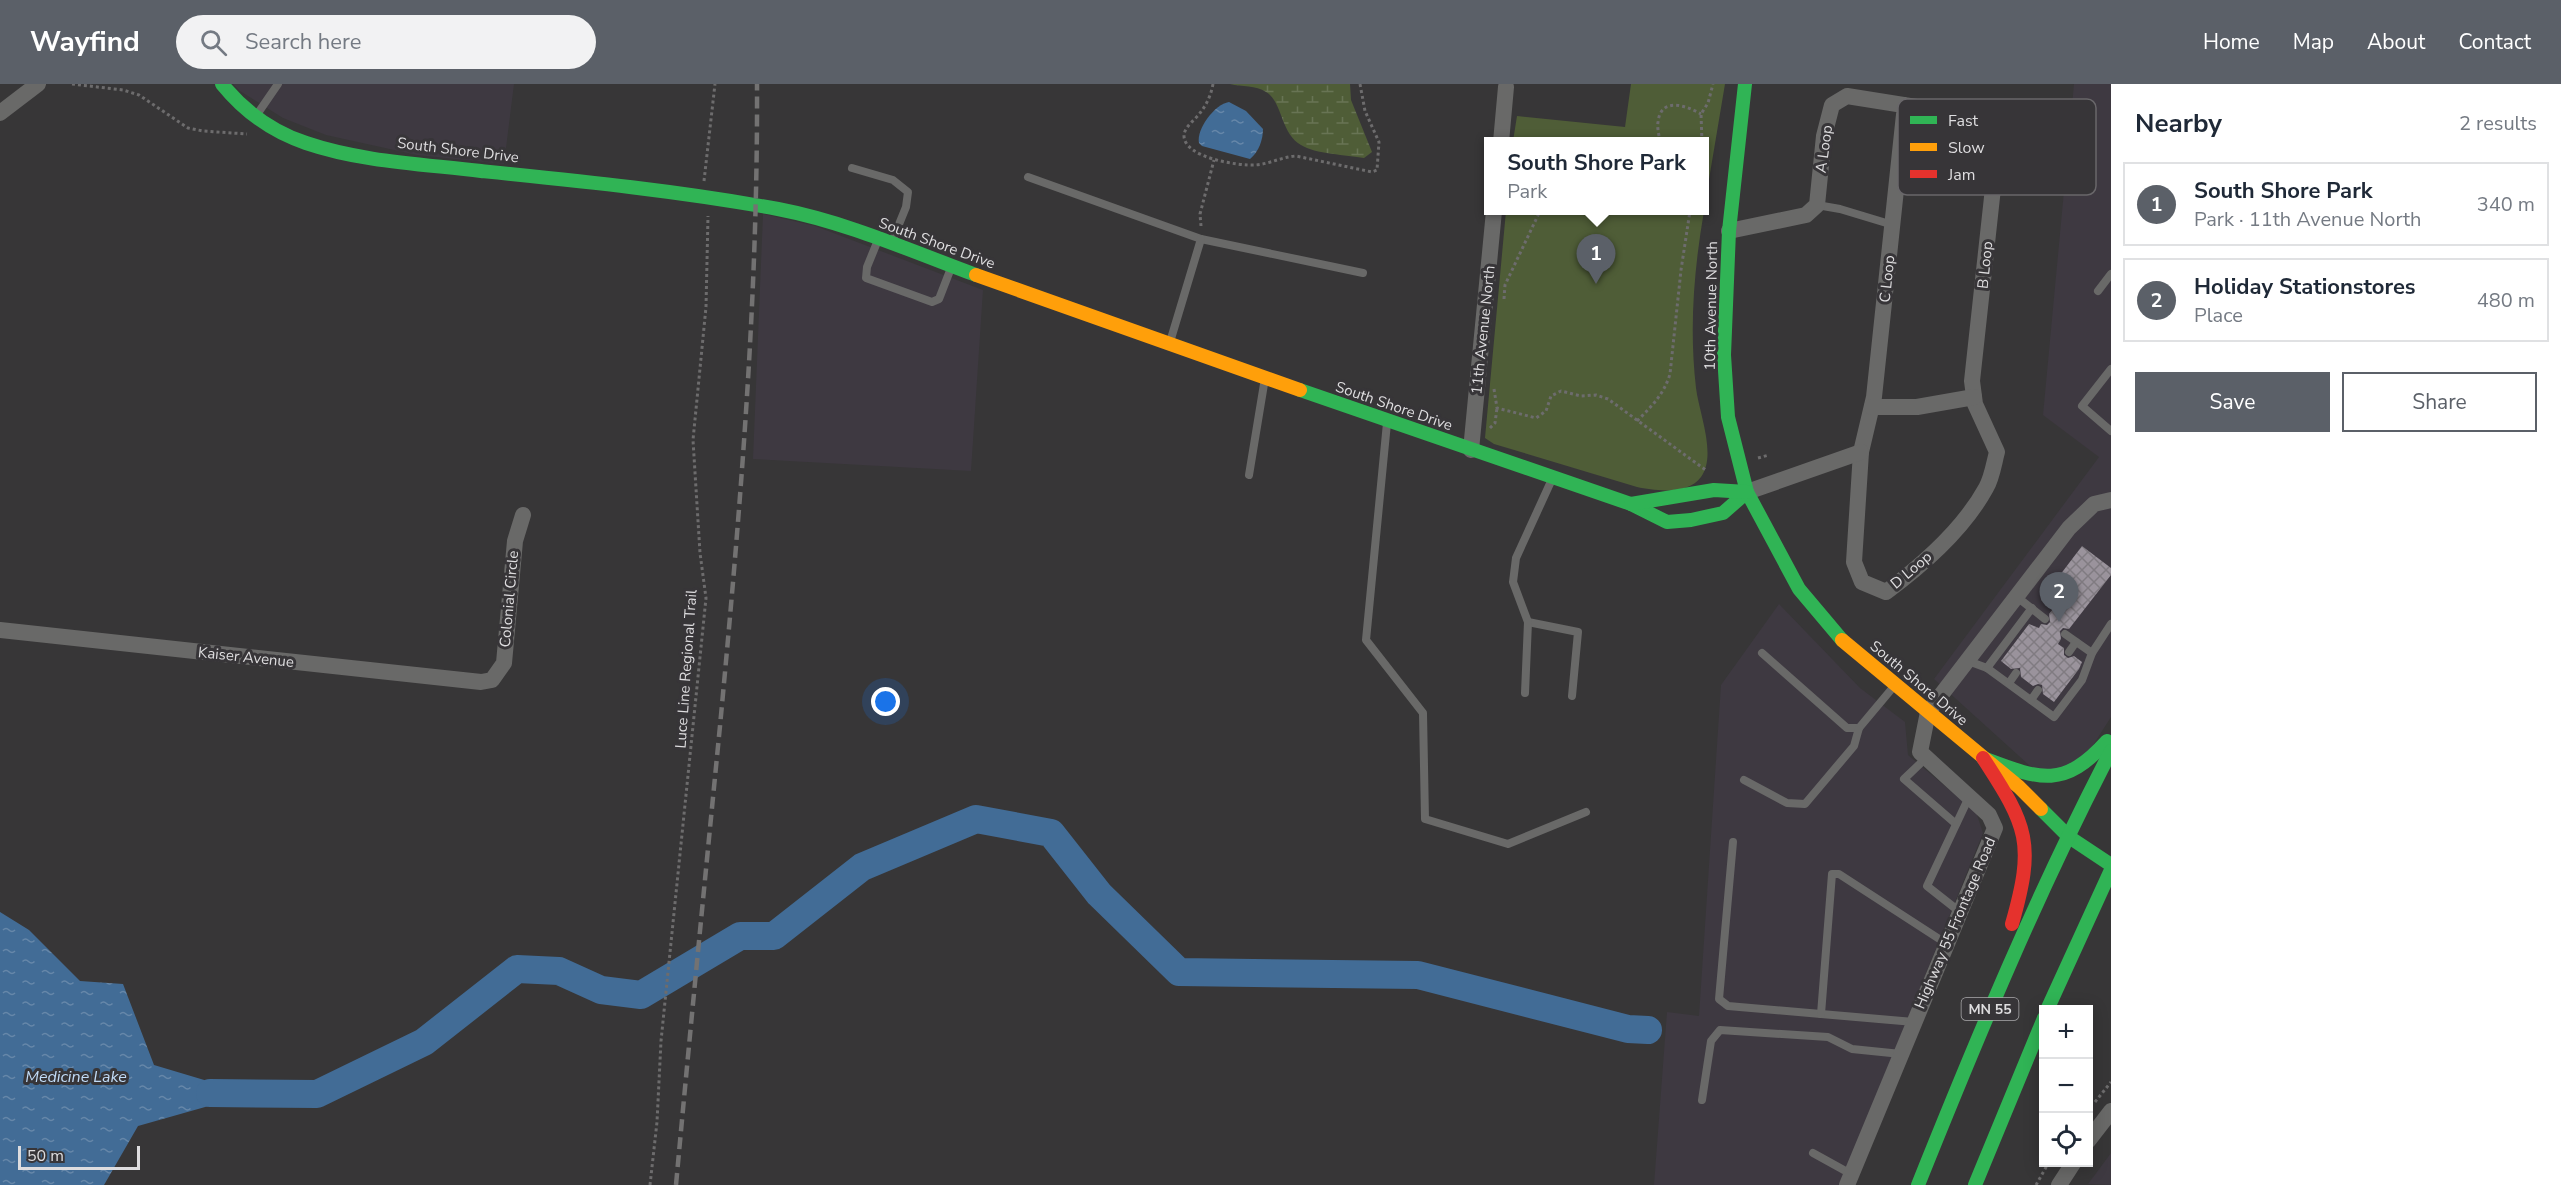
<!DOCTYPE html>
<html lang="en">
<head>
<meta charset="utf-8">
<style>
  :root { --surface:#fff; --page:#f2f2f3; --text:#1f2937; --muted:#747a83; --line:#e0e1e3; --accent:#5b6068 }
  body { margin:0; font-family:"Nunito Sans",sans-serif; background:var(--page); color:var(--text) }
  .controls { position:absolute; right:18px; bottom:18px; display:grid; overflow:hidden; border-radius:0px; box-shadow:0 3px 15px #0003 }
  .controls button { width:54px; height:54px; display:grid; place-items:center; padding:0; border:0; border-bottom:2px solid var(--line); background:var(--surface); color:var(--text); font:30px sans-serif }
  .scale { position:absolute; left:18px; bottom:15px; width:122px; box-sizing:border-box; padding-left:6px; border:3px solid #dedddf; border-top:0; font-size:16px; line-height:21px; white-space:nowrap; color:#dedddf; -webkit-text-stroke:4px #373538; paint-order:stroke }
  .you { position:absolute; left:886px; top:618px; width:21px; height:21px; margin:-15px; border:4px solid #fff; border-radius:50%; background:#1a73e8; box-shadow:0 0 0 9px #1a73e833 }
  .badge { display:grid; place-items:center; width:39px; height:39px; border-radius:50%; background:var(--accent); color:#fff; font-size:20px; font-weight:700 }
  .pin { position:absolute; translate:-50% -50px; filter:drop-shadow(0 2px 3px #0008) }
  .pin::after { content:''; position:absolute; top:32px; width:21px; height:18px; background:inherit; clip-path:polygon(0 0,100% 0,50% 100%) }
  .popup { position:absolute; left:1484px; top:53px; width:225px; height:78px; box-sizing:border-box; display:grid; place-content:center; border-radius:0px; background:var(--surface); filter:drop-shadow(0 2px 4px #0005); font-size:20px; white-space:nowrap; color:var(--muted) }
  .popup b { font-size:22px; color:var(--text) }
  .popup::after { content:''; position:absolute; left:50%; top:100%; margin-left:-12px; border:12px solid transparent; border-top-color:var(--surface) }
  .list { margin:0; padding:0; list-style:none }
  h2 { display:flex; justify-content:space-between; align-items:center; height:78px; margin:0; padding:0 24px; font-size:26px }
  h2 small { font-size:20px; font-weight:400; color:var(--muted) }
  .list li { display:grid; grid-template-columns:39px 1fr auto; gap:18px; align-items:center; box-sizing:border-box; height:84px; margin:0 12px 12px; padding:0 12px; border:2px solid var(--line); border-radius:0px }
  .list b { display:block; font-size:22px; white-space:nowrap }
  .list p { margin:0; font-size:20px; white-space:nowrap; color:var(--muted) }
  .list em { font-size:20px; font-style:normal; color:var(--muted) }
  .actions { display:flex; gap:12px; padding:18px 24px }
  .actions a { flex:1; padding:14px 0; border:2px solid var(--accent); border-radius:0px; text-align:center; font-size:21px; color:var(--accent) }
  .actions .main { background:var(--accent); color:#fff }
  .icon { flex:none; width:33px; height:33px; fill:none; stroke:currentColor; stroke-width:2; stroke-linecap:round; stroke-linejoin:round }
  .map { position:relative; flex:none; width:2111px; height:1101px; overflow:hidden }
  header { display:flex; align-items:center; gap:36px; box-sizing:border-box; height:84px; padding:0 30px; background:var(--accent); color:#fff }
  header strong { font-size:28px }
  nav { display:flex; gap:33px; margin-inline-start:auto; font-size:21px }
  .search { width:420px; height:54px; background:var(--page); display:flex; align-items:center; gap:15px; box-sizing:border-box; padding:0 21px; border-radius:33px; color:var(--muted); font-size:22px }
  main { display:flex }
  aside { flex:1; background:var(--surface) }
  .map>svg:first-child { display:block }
  .built { fill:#3e3941 }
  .wetland { fill:url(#wetland-marsh) }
  .park { fill:#4f5d37 }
  .water { fill:url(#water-ripples) }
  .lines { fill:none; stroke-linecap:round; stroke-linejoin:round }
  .river { stroke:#426c96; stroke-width:28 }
  .building { fill:url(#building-cross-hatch) }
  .path { stroke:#6d6c6d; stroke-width:3; stroke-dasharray:3 3; stroke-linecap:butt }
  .lane { stroke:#696968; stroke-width:8 }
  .street { stroke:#696968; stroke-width:16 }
  .fast { stroke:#30b455; stroke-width:14 }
  .slow { stroke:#ff9f0a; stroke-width:14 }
  .jam { stroke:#e5322d; stroke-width:14 }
  .rail { stroke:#737272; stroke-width:4.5; stroke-dasharray:12 6; stroke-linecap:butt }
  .labels { text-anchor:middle; stroke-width:6; stroke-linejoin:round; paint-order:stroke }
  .shield { fill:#373538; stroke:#acabad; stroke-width:1.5 }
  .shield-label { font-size:14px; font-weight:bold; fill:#dedddf }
  .street-label { font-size:15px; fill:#dedddf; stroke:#373538 }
  .water-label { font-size:16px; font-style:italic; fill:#c2dcf8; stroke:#373538 }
  .key { fill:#373538; stroke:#69676a; stroke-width:1.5 }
  .key-label { font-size:16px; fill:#dedddf }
</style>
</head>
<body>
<header>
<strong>Wayfind</strong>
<div class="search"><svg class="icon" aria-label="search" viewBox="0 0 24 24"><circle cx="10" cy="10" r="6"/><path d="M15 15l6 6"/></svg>Search here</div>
<nav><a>Home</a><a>Map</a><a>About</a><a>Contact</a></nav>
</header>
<main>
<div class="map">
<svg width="2111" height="1101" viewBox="0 0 2111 1101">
  <defs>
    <pattern id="wetland-marsh" width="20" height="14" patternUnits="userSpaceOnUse" patternTransform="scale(1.5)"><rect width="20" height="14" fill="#4f5d37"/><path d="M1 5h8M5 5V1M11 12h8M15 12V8" fill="none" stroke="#687454"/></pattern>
    <pattern id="water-ripples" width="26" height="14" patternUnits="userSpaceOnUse" patternTransform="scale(1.5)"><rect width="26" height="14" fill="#426c96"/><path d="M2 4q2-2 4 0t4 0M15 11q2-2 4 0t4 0" fill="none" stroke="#6687a9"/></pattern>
    <pattern id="building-cross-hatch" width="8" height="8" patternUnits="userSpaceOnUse" patternTransform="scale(1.5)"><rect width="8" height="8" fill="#9a939c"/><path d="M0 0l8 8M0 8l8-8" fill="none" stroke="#807b81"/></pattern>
  </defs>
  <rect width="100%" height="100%" fill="#373637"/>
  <g class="built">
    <path d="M233,0H514L504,80L417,71L326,51L283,34L240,7Z"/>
    <path d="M2074,0H2111V633L2083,677L2040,691L1934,595L2099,373L2043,331Z"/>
    <path d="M763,130L815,142L983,206L971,387L753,375Z"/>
    <path d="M1779,520L1860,604L1905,638L1908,671L1976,728L1983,749L1840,1101H1654L1667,928L1699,932L1721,601Z"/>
    <path d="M2111,1069V1101L2088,1100Z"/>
  </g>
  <path class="wetland" d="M1230,0H1350L1351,16L1372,68L1364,74C1347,71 1315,70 1301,61C1280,49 1283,18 1266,8C1256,1 1242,3 1230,0Z"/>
  <g class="park">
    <path d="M1631,0H1725L1704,125V58L1513,57L1517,32L1625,43Z"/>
    <path d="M1506,127H1704C1694,185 1689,244 1696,304C1699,329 1717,371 1701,393C1688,411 1656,407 1637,403L1494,360L1485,354Z"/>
  </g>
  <g class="water">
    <path d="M1229,18L1246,27L1263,45C1263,55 1259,68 1250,75L1202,62L1199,59C1196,45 1215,20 1229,18Z"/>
    <path d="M0,828L29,846L80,897L123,900L154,981L251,1010L138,1042L104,1101H0Z"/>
  </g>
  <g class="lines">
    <path class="river" d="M210,1009L317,1010L424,958L517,885L559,887L601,906L641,911L740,852H774L862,783L976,735L1051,749L1099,810L1179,888L1418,891L1628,945L1648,946"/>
  </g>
  <path class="building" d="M2082,462L2111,484V491L2069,545L2063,544L2060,547L2061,555L2058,560L2064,564V571L2068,574L2074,572L2082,578L2079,585L2054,618L2043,610L2042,601L2038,600L2033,602L2021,593L2020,584L2011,585L2001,577L2029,540L2039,544L2041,540L2047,541L2050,538L2049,530L2053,525L2041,516Z"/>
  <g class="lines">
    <g class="path">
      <path d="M72,0L123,6L139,11L188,44L203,47L247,50"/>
      <path d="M1213,0C1211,11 1207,20 1200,29C1195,36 1185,42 1184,51C1183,74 1239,82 1255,81C1270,80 1281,73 1296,72L1372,88L1377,86L1379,58L1365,27L1360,0"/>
      <path d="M1660,58C1659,51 1657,44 1658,38C1661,12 1687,22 1701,30"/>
      <path d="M1702,58L1701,30L1708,19L1713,0"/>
      <path d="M704,97L715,0"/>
      <path d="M1201,142L1200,130L1214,76"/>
      <path d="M1504,215L1505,201L1540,127"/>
      <path d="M1494,305L1497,324L1536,334L1546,327L1551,312L1561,307L1581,312L1596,311L1608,315L1707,387"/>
      <path d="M1637,337C1652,322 1664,310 1670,290L1681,186L1690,127"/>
      <path d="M1490,344L1495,339L1497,324"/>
      <path d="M1758,374L1769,371"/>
      <path d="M2095,1018L2111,998"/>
      <path d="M650,1101L657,1038L661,957L706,514L700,469L693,356L706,223L708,132"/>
      <path d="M2036,1101L2049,1078"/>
    </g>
    <g class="lane">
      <path d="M256,32L278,0"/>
      <path d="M852,84L893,96L908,108L906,123L891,160"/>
      <path d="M1028,93L1201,155L1363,189"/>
      <path d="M1817,121L1840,125L1893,141"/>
      <path d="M878,156L867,183L866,194L932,218L939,215L951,184"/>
      <path d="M2098,207L2111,190"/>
      <path d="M1170,258L1201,155"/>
      <path d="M2111,285L2082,322L2111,347"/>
      <path d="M1387,339L1366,556L1423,629L1425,735L1508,760L1586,728"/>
      <path d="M1249,391L1265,294"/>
      <path d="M2017,513L2045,535"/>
      <path d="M1528,538L1578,548L1572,612"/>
      <path d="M2065,550L2092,569"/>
      <path d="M2069,568L2076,558"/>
      <path d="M1762,569L1847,644H1859L1895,601"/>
      <path d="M1968,577L1987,584L2054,633L2082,596L2092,569L2111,540"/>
      <path d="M1987,584L2032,524"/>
      <path d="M2009,599L2016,589"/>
      <path d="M1525,609L1528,538L1513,498L1516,474L1553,393"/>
      <path d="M2031,616L2038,606"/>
      <path d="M1926,674L1904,695L1956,740"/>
      <path d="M1744,696L1787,719L1805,720L1854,662L1859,644"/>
      <path d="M1733,758L1719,915L1728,922L1914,938"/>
      <path d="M1960,828L1927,802L1969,713"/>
      <path d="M1821,930L1832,790H1839L1947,860"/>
      <path d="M1702,1016L1711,957L1720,946L1828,953L1852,965L1901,970"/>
      <path d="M1813,1069L1851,1090"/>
    </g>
    <g class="street">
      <path d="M0,29L38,0"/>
      <path d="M1501,58L1506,3"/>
      <path d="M1729,147L1806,131L1817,121L1824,52L1832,21L1847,12L1985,34L1999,49L1972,297L1975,320L1997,368C1994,379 1992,394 1986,404C1963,446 1924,480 1886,508L1862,498L1854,478L1861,368L1874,313L1905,21"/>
      <path d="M1872,323H1917L1974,313"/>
      <path d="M1471,366L1494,127"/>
      <path d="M1747,408L1861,368"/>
      <path d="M0,546L481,598L492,596L504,579L515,457L523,431"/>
      <path d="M2088,1057L2111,1027"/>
      <path d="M1847,1101L1995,744L1989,731L1920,668L1928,628L2069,444L2094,420L2111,416"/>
      <path d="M2059,1101L2074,1078"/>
    </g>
    <g class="fast">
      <path d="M222,0C244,27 273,48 306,59C362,78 423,80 481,87C580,97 680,107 778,125C846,138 911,167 976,191"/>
      <path d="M1745,0L1729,147L1724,271L1728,333L1747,408L1799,505L1842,556"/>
      <path d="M1300,306L1631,420L1667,438L1691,436L1723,429L1747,408"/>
      <path d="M1631,420L1714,406L1747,408"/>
      <path d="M1983,674C2039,695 2063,706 2107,657"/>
      <path d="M2041,725L2069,753L2111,781"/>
      <path d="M2047,926L2111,786"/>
      <path d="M1918,1101C1977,954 2038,807 2111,667"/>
      <path d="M1975,1101L2044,934"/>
    </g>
    <g class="slow">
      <path d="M976,191L1300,306"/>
      <path d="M1842,556L2019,703L2041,725"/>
    </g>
    <path class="jam" d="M1983,674C2028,743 2035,759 2012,840"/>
    <path class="rail" d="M676,1101C690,948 705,795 720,642C740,429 758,215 757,0"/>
  </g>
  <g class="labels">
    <rect class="shield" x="1961.5" y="914" width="57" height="22" rx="4.5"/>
    <g class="shield-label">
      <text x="1990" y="930">MN 55</text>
    </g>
    <g class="street-label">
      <text transform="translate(1824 65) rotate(-82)" y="5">A Loop</text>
      <text transform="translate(458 66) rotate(7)" y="5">South Shore Drive</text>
      <text transform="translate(937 159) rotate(20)" y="5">South Shore Drive</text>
      <text transform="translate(1985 181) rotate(-84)" y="5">B Loop</text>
      <text transform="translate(1887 195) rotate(-84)" y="5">C Loop</text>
      <text transform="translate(1711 222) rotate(-89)" y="5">10th Avenue North</text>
      <text transform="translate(1483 246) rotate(-84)" y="5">11th Avenue North</text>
      <text transform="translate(1394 322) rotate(19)" y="5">South Shore Drive</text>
      <text transform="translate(1911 486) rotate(-40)" y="5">D Loop</text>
      <text transform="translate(509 515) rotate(-85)" y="5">Colonial Circle</text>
      <text transform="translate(246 573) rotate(6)" y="5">Kaiser Avenue</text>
      <text transform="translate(686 585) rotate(-86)" y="5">Luce Line Regional Trail</text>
      <text transform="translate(1919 599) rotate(40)" y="5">South Shore Drive</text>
      <text transform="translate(1955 839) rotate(-67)" y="5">Highway 55 Frontage Road</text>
    </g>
    <g class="water-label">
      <text x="76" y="998">Medicine Lake</text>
    </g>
  </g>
  <rect x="1898" y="15" width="198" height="96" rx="9" class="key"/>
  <rect x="1910" y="32" width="27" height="8" fill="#30b455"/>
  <rect x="1910" y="59" width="27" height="8" fill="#ff9f0a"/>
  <rect x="1910" y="86" width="27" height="8" fill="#e5322d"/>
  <g class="key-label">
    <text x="1948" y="42">Fast</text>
    <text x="1948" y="69">Slow</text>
    <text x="1948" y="96">Jam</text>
  </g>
</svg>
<div class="controls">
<button>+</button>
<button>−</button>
<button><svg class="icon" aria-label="locate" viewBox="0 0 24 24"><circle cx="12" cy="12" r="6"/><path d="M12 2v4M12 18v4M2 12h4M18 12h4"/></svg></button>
</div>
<div class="scale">50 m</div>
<div class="you"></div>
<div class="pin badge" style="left:1596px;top:200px">1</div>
<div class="popup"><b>South Shore Park</b>Park</div>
<div class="pin badge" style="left:2059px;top:538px">2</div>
</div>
<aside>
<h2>Nearby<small>2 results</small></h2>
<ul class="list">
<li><span class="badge">1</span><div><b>South Shore Park</b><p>Park · 11th Avenue North</p></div><em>340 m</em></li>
<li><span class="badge">2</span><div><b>Holiday Stationstores</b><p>Place</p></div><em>480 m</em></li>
</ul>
<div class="actions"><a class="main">Save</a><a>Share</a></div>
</aside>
</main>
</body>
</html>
